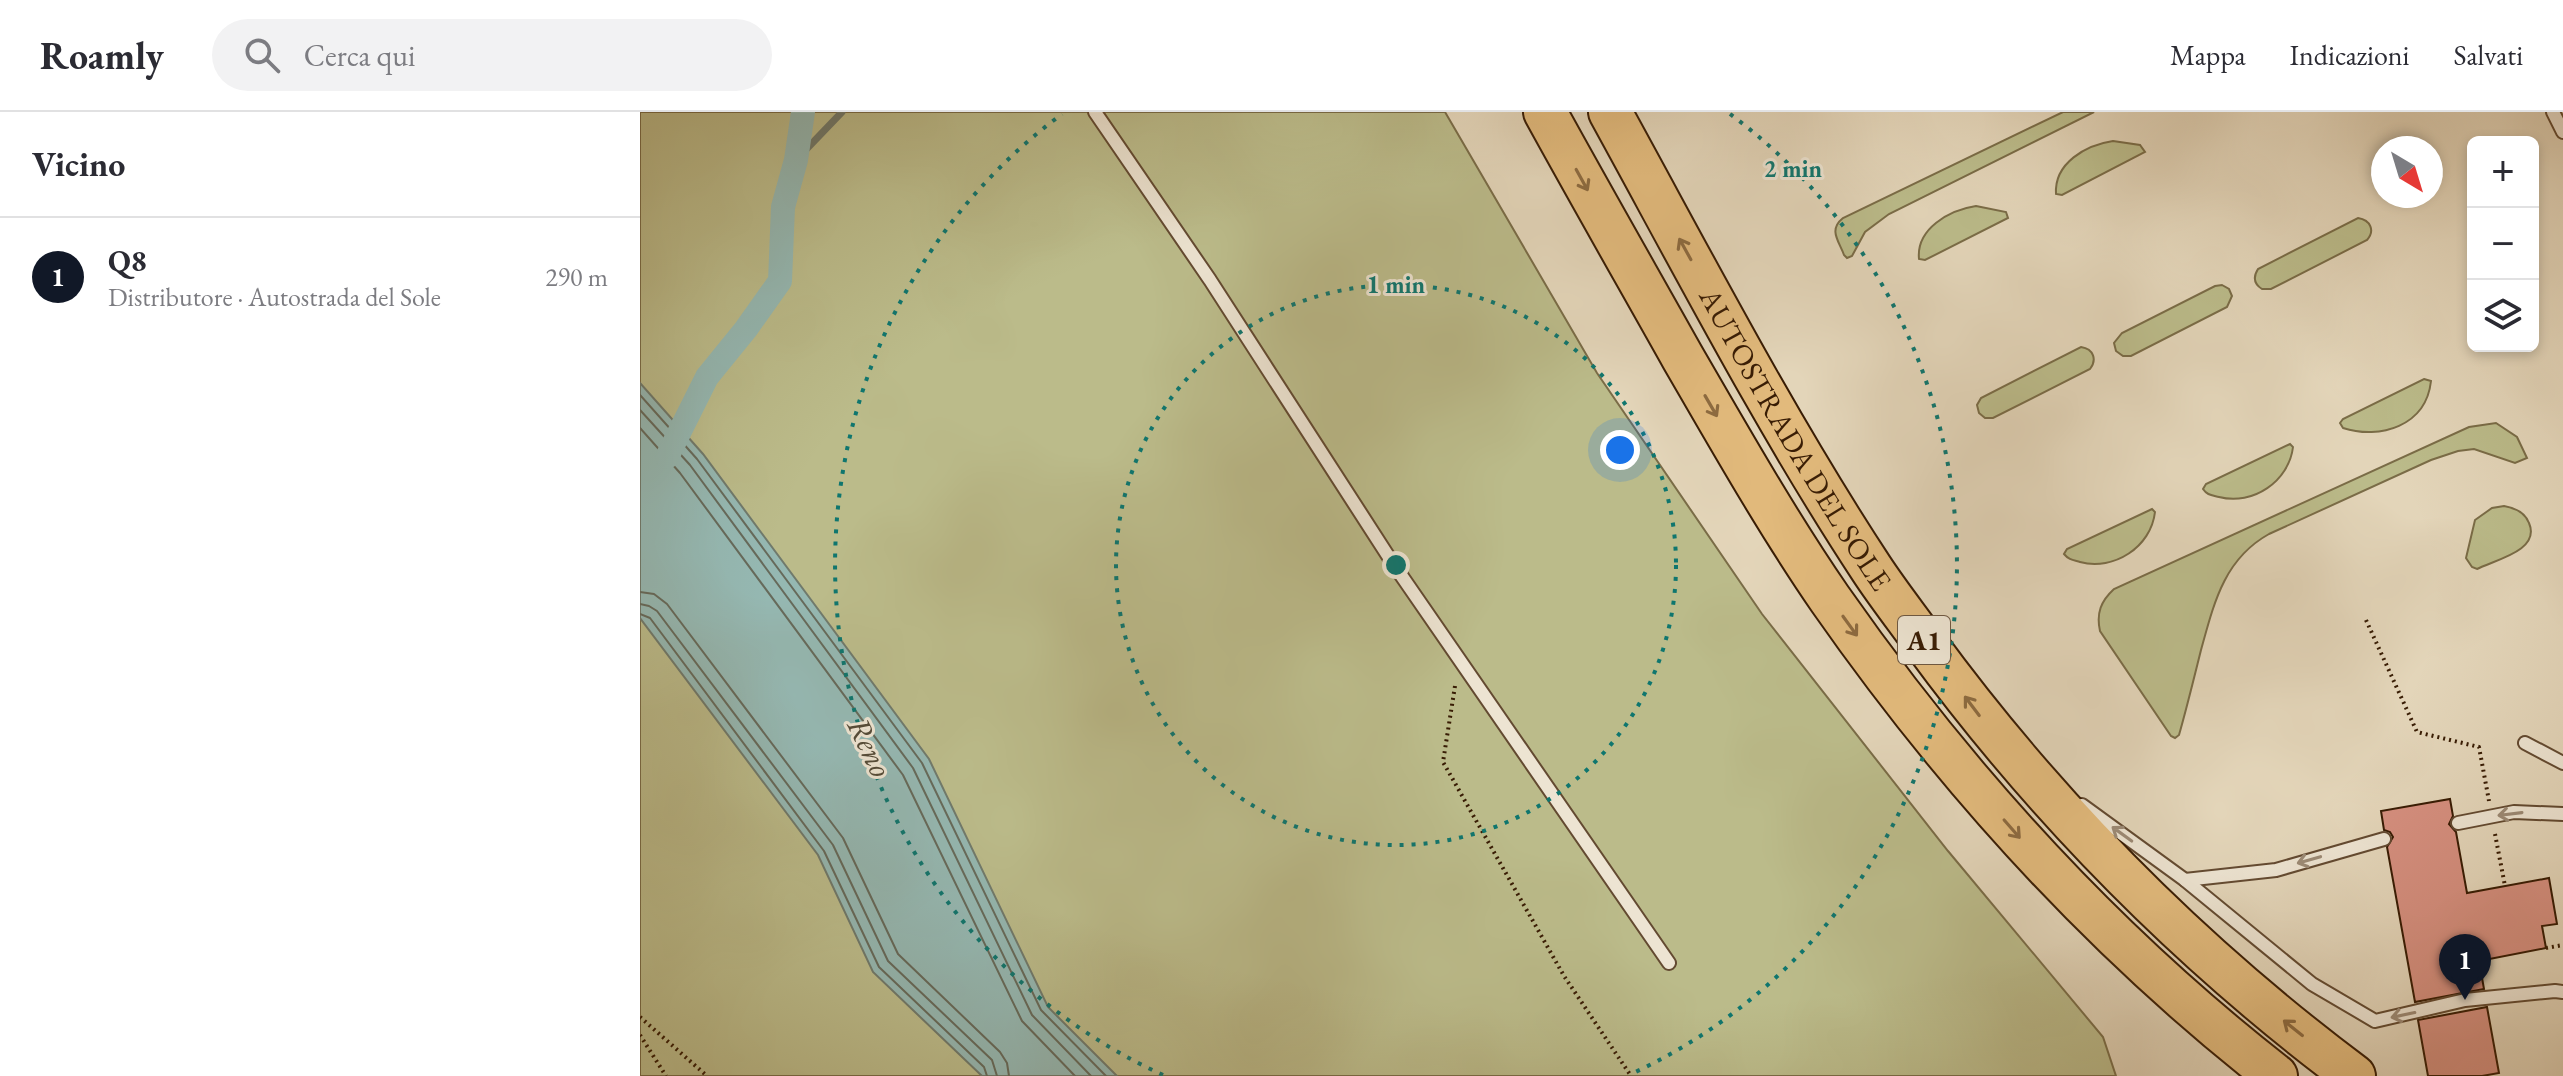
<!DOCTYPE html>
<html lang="it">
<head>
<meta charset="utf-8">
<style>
  :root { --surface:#fff; --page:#f2f2f3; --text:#2b2b33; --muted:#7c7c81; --line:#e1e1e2; --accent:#111827 }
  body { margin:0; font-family:"EB Garamond",serif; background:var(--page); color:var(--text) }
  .controls { position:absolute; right:24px; top:24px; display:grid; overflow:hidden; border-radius:12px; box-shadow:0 4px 12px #0003 }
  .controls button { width:72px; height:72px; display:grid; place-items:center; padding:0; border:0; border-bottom:2px solid var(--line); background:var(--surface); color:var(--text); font:40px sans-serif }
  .compass { position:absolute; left:1731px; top:24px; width:72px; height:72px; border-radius:50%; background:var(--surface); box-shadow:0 4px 12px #0003; rotate:142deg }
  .you { position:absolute; left:980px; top:338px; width:28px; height:28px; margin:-20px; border:6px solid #fff; border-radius:50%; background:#1a73e8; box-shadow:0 0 0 12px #1a73e833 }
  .badge { display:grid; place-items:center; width:52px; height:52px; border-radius:50%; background:var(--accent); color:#fff; font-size:26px; font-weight:700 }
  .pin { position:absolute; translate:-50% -66px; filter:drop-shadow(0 2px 4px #0008) }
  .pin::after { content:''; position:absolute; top:42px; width:28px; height:24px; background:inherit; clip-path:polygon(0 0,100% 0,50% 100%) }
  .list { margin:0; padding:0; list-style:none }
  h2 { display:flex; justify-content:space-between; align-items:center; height:104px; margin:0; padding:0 32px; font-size:34px }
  h2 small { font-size:26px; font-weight:400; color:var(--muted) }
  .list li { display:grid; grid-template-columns:52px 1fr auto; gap:24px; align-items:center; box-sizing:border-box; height:120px; padding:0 32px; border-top:2px solid var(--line) }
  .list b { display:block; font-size:30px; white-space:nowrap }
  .list p { margin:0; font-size:26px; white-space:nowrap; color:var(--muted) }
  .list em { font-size:26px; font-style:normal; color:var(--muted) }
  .icon { flex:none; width:44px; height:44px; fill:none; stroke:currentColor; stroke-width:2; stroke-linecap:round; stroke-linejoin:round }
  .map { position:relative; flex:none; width:1923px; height:964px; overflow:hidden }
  header { display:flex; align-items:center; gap:48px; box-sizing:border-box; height:112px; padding:0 40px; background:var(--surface); border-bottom:2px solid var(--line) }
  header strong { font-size:38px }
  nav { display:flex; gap:44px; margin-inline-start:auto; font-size:28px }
  .search { width:560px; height:72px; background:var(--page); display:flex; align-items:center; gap:20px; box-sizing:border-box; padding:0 28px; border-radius:44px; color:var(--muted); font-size:30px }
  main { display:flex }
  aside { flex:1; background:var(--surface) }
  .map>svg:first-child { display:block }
  .green { fill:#bbbb8a; stroke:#7a6c47; stroke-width:2 }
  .water { fill:#95b8b2; stroke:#707a6c; stroke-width:2 }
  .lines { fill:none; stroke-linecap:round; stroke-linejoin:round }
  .shore { stroke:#666a5b; stroke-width:2 }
  .stream { stroke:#707a6c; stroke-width:7 }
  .canal { stroke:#95b8b2; stroke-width:24 }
  .building { fill:#d58f7f; stroke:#381c04; stroke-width:2 }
  .lane-casing { stroke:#634a31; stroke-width:16 }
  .highway-casing { stroke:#381c04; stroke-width:46 }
  .path { stroke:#381c04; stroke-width:4; stroke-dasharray:2 4; stroke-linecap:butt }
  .lane { stroke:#ede4d2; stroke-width:12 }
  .highway { stroke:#e2ba7c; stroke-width:42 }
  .oneway { stroke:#8d6b40 }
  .oneway2 { stroke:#9c8a75 }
  .ring { fill:none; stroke:#0f766e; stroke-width:4; stroke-dasharray:4 8 }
  .labels { text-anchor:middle; stroke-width:6; stroke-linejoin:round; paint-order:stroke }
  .shield { fill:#ede4d2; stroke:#6e5842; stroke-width:2 }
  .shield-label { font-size:28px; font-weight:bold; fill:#381c04 }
  .street-label { font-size:30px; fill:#381c04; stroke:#ede4d2 }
  .water-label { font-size:32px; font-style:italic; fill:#544b38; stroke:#ede4d2 }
  .centre { fill:#0f766e; stroke:#ede4d2; stroke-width:4 }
  .ring-label { font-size:24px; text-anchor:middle; font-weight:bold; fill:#0f766e; stroke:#ede4d2; stroke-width:6; stroke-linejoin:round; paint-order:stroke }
</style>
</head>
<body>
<header>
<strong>Roamly</strong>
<div class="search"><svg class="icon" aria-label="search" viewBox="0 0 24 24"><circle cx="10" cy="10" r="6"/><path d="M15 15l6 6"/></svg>Cerca qui</div>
<nav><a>Mappa</a><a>Indicazioni</a><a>Salvati</a></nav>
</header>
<main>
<aside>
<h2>Vicino<small></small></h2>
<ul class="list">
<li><span class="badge">1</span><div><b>Q8</b><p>Distributore · Autostrada del Sole</p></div><em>290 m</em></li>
</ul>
</aside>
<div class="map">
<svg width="1923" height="964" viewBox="0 0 1923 964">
  <rect width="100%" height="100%" fill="#e3d5b9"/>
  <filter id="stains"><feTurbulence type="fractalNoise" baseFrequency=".0025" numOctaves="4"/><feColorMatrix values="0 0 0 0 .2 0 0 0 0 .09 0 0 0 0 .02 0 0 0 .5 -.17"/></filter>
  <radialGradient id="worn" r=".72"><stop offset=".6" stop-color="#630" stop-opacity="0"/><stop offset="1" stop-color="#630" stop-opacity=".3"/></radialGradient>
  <g class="green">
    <path d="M0,0H805L957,261L1122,502L1308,739L1463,925L1476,964H0Z"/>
    <path d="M1423,0H1454L1249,102L1225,120L1212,144L1207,146L1204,143C1199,129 1188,118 1203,106Z"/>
    <path d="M1473,29L1500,33L1505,40L1422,83L1416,82C1414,51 1446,33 1473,29Z"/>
    <path d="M1336,94L1366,100L1368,106L1285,148L1279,147C1276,117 1309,98 1336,94Z"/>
    <path d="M1718,106C1731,108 1735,119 1727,128L1631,177H1622C1614,172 1613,165 1618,157Z"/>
    <path d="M1582,173L1589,177L1592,184L1587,195L1491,244H1483L1476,239L1474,231L1482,221L1575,174Z"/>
    <path d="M1441,235C1454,237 1457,248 1450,257L1353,306H1345L1339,301L1337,293L1341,286Z"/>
    <path d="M1784,267L1791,269C1786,314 1740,328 1703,316L1700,311L1703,307Z"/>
    <path d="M1856,311L1877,325L1887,346L1875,351L1834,337L1818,339L1791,348L1629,422C1584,447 1574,491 1561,538C1554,566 1547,595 1539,623L1535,626L1531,624L1460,519C1456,501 1461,489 1474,477L1829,315Z"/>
    <path d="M1650,332L1653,335C1649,369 1613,394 1579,385C1571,383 1567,383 1563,377L1566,372Z"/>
    <path d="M1864,394C1875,396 1885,400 1889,411C1901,439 1854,448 1837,457L1832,455L1826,446L1835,408L1852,396Z"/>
    <path d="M1512,397L1515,400C1511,435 1474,459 1440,450C1433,448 1429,448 1424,442L1427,437Z"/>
  </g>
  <path class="water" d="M0,271L63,342L289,647L408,895L477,964H342L233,860L178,743L0,506Z"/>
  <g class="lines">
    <g class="shore">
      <path d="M0,283L57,347L282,651L401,898L466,964"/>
      <path d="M0,298L50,353L273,656L392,903L451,964"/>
      <path d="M0,316L40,361L263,663L382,909L435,964"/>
      <path d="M0,480L14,482L27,492L203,726L258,842L360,940L367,951L369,964"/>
      <path d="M0,492L9,494L17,499L193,733L248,849L352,948L357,964"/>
      <path d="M0,502L10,506L184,739L239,855L344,955L347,964"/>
    </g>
    <path class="stream" d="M156,48L202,0"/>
    <path class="canal" d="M27,345L67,265L106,217L140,169L143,95L156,48L163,0"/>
  </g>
  <g class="building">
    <path d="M1810,687L1813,704L1809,712L1816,720L1827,781L1909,766L1917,812L1902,814L1906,836L1839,849L1844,877L1775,890L1747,735L1753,725L1750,720L1744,718L1741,699Z"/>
    <path d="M1847,895L1859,961L1842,964H1788L1778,908Z"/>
  </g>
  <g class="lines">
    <g class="lane-casing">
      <g id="lane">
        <path d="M455,0L570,168L752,450L1029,851"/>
        <path d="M1913,0L1923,20"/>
        <path d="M1885,631L1923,651"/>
        <path d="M1442,693L1545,768L1672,872L1735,909L1825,888L1915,879L1923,880"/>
        <path d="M1818,711L1874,700L1923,702"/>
        <path d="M1545,768L1636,758L1744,727"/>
      </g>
    </g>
    <g class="highway-casing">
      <g id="highway">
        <path d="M905,0C950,82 997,164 1043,246C1090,327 1137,410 1190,487C1315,666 1463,829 1636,964"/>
        <path id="s1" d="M970,0C1054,153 1135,310 1231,456C1248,482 1267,506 1285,531C1406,696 1551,842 1714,964"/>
      </g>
    </g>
    <g class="path">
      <path d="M1726,508L1777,620L1839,635L1849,689"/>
      <path d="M815,574L803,650L924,864L991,964"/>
      <path d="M1855,722L1865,774"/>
      <path d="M1906,836L1923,833"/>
      <path d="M0,905L67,964"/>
      <path d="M0,923L26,964"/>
    </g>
    <use href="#lane" class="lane"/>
    <use href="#highway" class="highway"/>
  </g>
  <defs><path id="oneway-shaft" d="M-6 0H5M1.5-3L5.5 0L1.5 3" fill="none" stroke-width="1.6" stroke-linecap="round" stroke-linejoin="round" transform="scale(2)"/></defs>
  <g class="oneway">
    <use href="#oneway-shaft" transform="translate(942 68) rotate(61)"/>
    <use href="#oneway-shaft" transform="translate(1045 137) rotate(-119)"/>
    <use href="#oneway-shaft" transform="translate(1071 294) rotate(60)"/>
    <use href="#oneway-shaft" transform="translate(1210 514) rotate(54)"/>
    <use href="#oneway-shaft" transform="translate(1332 594) rotate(-127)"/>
    <use href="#oneway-shaft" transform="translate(1372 717) rotate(49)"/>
    <use href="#oneway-shaft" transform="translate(1653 916) rotate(-141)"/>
  </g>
  <g class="oneway2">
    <use href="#oneway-shaft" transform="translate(1870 702) rotate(173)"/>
    <use href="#oneway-shaft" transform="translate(1482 722) rotate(-144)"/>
    <use href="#oneway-shaft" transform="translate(1669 748) rotate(164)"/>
    <use href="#oneway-shaft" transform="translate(1763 903) rotate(168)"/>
  </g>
  <g class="ring">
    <circle cx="756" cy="453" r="280"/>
    <path d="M523 963A561 561 0 0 1 422 2M1090 2A561 561 0 0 1 989 963"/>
  </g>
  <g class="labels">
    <rect class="shield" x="1258" y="504" width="52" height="48" rx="6"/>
    <g class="shield-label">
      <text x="1284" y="538">A1</text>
    </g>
    <g class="street-label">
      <text dy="10" stroke="none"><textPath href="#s1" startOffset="376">AUTOSTRADA DEL SOLE</textPath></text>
    </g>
    <g class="water-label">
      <text transform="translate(230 635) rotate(64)" y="11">Reno</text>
    </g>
  </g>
  <circle cx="756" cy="453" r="12" class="centre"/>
  <g class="ring-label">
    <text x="1153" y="65">2 min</text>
    <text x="756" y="181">1 min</text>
  </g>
  <rect width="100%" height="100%" filter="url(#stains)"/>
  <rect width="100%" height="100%" fill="url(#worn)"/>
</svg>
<div class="controls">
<button>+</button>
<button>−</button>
<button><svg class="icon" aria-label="layers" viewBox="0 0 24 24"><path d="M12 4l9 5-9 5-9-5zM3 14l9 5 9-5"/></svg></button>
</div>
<svg class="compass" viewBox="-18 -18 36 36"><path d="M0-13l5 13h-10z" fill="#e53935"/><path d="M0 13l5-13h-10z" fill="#7c7c81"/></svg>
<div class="you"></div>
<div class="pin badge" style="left:1825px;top:888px">1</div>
</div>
</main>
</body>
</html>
